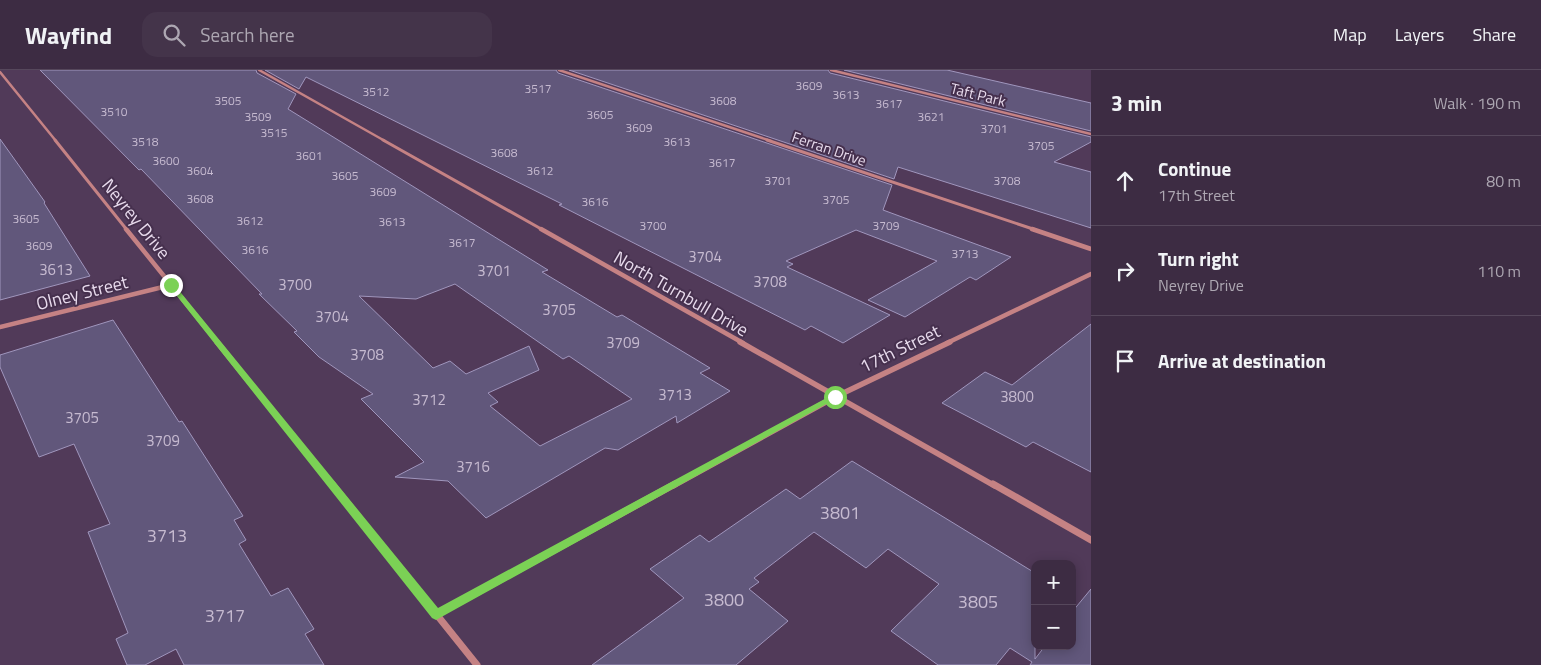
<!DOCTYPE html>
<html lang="en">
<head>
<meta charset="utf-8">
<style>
  :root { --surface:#3d2c43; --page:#44344a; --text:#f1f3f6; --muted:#ada7b2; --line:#56485c }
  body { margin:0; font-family:"Titillium Web",sans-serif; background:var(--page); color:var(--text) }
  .controls { position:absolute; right:15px; bottom:15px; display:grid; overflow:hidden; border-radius:10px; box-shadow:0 2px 12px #0003 }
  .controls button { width:45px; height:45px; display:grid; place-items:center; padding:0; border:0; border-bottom:1px solid var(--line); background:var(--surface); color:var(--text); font:25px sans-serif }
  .stop { position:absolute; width:15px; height:15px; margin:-11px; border:4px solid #7bd155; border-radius:50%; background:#fff }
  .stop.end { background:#7bd155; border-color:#fff; box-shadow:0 1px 5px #0008 }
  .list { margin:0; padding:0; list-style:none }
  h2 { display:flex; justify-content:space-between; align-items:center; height:65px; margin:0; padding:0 20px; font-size:21px }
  h2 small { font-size:16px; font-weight:400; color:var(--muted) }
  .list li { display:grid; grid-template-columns:32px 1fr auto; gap:15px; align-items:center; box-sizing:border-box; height:90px; padding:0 20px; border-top:1px solid var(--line) }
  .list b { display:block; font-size:19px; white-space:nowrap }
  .list p { margin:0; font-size:16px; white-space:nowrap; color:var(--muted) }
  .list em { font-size:16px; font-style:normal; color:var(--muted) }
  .icon { flex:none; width:28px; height:28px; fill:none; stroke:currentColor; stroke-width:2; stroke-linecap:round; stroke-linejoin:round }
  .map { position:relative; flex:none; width:1091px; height:595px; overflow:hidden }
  header { display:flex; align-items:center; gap:30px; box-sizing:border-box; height:70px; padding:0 25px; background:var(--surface); border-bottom:1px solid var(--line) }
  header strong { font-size:24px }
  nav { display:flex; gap:28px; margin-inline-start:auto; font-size:18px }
  .search { width:350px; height:45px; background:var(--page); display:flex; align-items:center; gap:12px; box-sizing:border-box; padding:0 18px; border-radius:15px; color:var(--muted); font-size:19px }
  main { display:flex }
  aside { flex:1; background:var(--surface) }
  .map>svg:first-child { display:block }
  .building { fill:#61577b; stroke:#a096bd; fill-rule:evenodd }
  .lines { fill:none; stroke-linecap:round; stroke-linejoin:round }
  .minor-far4 { stroke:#c58284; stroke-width:2.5 }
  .minor-far3 { stroke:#c58284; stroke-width:3 }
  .minor-far2 { stroke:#c58284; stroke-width:4.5 }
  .minor-far1 { stroke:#c58284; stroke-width:5.5 }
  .minor { stroke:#c58284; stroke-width:7 }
  .route { fill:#7bd155 }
  .labels { text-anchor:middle; stroke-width:4; stroke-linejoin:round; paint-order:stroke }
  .far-number-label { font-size:12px; fill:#c6bad0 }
  .far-street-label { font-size:15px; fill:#e8dbed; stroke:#46304e }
  .number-label { font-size:15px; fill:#c6bad0 }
  .street-label { font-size:18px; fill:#e8dbed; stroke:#46304e }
  .near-number-label { font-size:18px; fill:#c6bad0 }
</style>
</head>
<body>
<header>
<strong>Wayfind</strong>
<div class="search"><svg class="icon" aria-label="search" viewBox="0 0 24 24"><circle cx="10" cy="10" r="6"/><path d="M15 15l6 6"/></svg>Search here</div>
<nav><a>Map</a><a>Layers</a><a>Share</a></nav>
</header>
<main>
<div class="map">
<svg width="1091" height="595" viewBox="0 0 1091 595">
  <rect width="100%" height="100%" fill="#513a59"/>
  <g class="building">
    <path d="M40,0H256L257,3L296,24L288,39L548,200L542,202L617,247L622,245L710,298L700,303L730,321L677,353L676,346L618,380L605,378L486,448L448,411L395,407L424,392L361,329L373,324L319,287L294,262L297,261L259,224H262L141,99L139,100ZM455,214L563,289L569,286L632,329L540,376L490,336L498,332L488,323L539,300L529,276L466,304L450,291L433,298L359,226L416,229Z"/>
    <path d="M265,0H556L558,3L892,115L883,140L1011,187L976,210L970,207L905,247L868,230L937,191L856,160L786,191L793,194L787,197L890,245L843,273L811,256L805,260L559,135L562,134L306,7L299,19Z"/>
    <path d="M569,0H828L830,3L1091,67V72L1054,92L1091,102V158L898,97L894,109Z"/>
    <path d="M844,0H947L1091,33V61Z"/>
    <path d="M0,69L45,132L44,133L90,206L0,230Z"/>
    <path d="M113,250L179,352L182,351L243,446L234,450L246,470L239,474L271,526L288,518L314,559L305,564L324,595H184L176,579L145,595H127L116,569L128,563L88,462L110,454L74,374L39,387L0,297V285Z"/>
    <path d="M1091,254V402L1033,372L1026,377L942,333L985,302L1012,315Z"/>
    <path d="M852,391L1035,503V589L1045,576H1072V542L1091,519V595H1030L1032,592L1010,578L996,595H938L891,561L939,514L888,479L866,498L814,462L754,508L759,512L749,519L788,551L736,595H592L684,528L650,499L700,465L709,472L786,419L800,429Z"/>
  </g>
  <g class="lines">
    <g class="minor-far4">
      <path d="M259,0L385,71"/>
      <path d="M559,0L771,71"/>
      <path d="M831,0L1091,64"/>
      <path d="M0,2L56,71"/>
    </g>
    <g class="minor-far3">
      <path d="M55,70L127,160"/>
      <path d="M383,70L543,160"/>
      <path d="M767,70L1036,160"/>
    </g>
    <g class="minor-far2">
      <path d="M126,159L218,273"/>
      <path d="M541,159L743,273"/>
      <path d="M1032,159L1091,179"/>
      <path d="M0,257L171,215"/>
      <path d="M947,273L1091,204"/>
    </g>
    <g class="minor-far1">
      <path d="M217,272L333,416"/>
      <path d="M740,272L995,416"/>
      <path d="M673,416L835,327L950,272"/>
    </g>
    <g class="minor">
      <path d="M332,414L477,595"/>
      <path d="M993,414L1091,470"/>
      <path d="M436,545L675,414"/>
    </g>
  </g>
  <path class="route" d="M169,213H173L438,538L832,325L839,327L436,550L432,548L169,216Z"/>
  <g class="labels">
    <g class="far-number-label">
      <text x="809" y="20">3609</text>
      <text x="538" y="23">3517</text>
      <text x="376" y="26">3512</text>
      <text x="846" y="29">3613</text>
      <text x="228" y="35">3505</text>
      <text x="723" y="35">3608</text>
      <text x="889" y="38">3617</text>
      <text x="114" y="46">3510</text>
      <text x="600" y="49">3605</text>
      <text x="258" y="51">3509</text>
      <text x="931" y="51">3621</text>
      <text x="639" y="62">3609</text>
      <text x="994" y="63">3701</text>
      <text x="274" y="67">3515</text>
      <text x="145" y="76">3518</text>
      <text x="677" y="76">3613</text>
      <text x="1041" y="80">3705</text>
      <text x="504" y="87">3608</text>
      <text x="309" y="90">3601</text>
      <text x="166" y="95">3600</text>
      <text x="722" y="97">3617</text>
      <text x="200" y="105">3604</text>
      <text x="540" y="105">3612</text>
      <text x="345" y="110">3605</text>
      <text x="778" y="115">3701</text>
      <text x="1007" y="115">3708</text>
      <text x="383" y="126">3609</text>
      <text x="200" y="133">3608</text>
      <text x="836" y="134">3705</text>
      <text x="595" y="136">3616</text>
      <text x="26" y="153">3605</text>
      <text x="250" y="155">3612</text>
      <text x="392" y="156">3613</text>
      <text x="653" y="160">3700</text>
      <text x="886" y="160">3709</text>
      <text x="462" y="177">3617</text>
      <text x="39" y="180">3609</text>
      <text x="255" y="184">3616</text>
      <text x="965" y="188">3713</text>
    </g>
    <g class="far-street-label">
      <text transform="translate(978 25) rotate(14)" y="5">Taft Park</text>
      <text transform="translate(829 79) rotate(19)" y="5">Ferran Drive</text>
    </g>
    <g class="number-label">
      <text x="705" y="192">3704</text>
      <text x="56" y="205">3613</text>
      <text x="494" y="206">3701</text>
      <text x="770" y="217">3708</text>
      <text x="295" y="220">3700</text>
      <text x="559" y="245">3705</text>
      <text x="332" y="252">3704</text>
      <text x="623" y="278">3709</text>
      <text x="367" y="290">3708</text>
      <text x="675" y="330">3713</text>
      <text x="1017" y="332">3800</text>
      <text x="429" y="335">3712</text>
      <text x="82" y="353">3705</text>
      <text x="163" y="376">3709</text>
      <text x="473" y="402">3716</text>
    </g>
    <g class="street-label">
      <text transform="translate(136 149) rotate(51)" y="6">Neyrey Drive</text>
      <text transform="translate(82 223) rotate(-14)" y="6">Olney Street</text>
      <text transform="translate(681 224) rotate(30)" y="6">North Turnbull Drive</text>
      <text transform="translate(900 279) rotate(-26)" y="6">17th Street</text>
    </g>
    <g class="near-number-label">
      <text x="840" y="449">3801</text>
      <text x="167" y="472">3713</text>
      <text x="724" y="536">3800</text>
      <text x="978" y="538">3805</text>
      <text x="225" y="552">3717</text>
    </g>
  </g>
</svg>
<div class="controls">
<button>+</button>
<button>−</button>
</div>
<div class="stop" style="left:835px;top:327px"></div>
<div class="stop end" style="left:171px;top:215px"></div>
</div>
<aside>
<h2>3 min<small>Walk · 190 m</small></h2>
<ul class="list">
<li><svg class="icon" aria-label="ahead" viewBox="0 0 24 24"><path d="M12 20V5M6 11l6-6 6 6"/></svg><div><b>Continue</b><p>17th Street</p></div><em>80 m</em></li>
<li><svg class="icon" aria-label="right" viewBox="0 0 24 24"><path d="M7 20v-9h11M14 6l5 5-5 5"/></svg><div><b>Turn right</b><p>Neyrey Drive</p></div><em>110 m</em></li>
<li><svg class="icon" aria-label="arrive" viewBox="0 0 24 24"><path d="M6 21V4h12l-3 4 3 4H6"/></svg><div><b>Arrive at destination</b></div></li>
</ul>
</aside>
</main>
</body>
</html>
